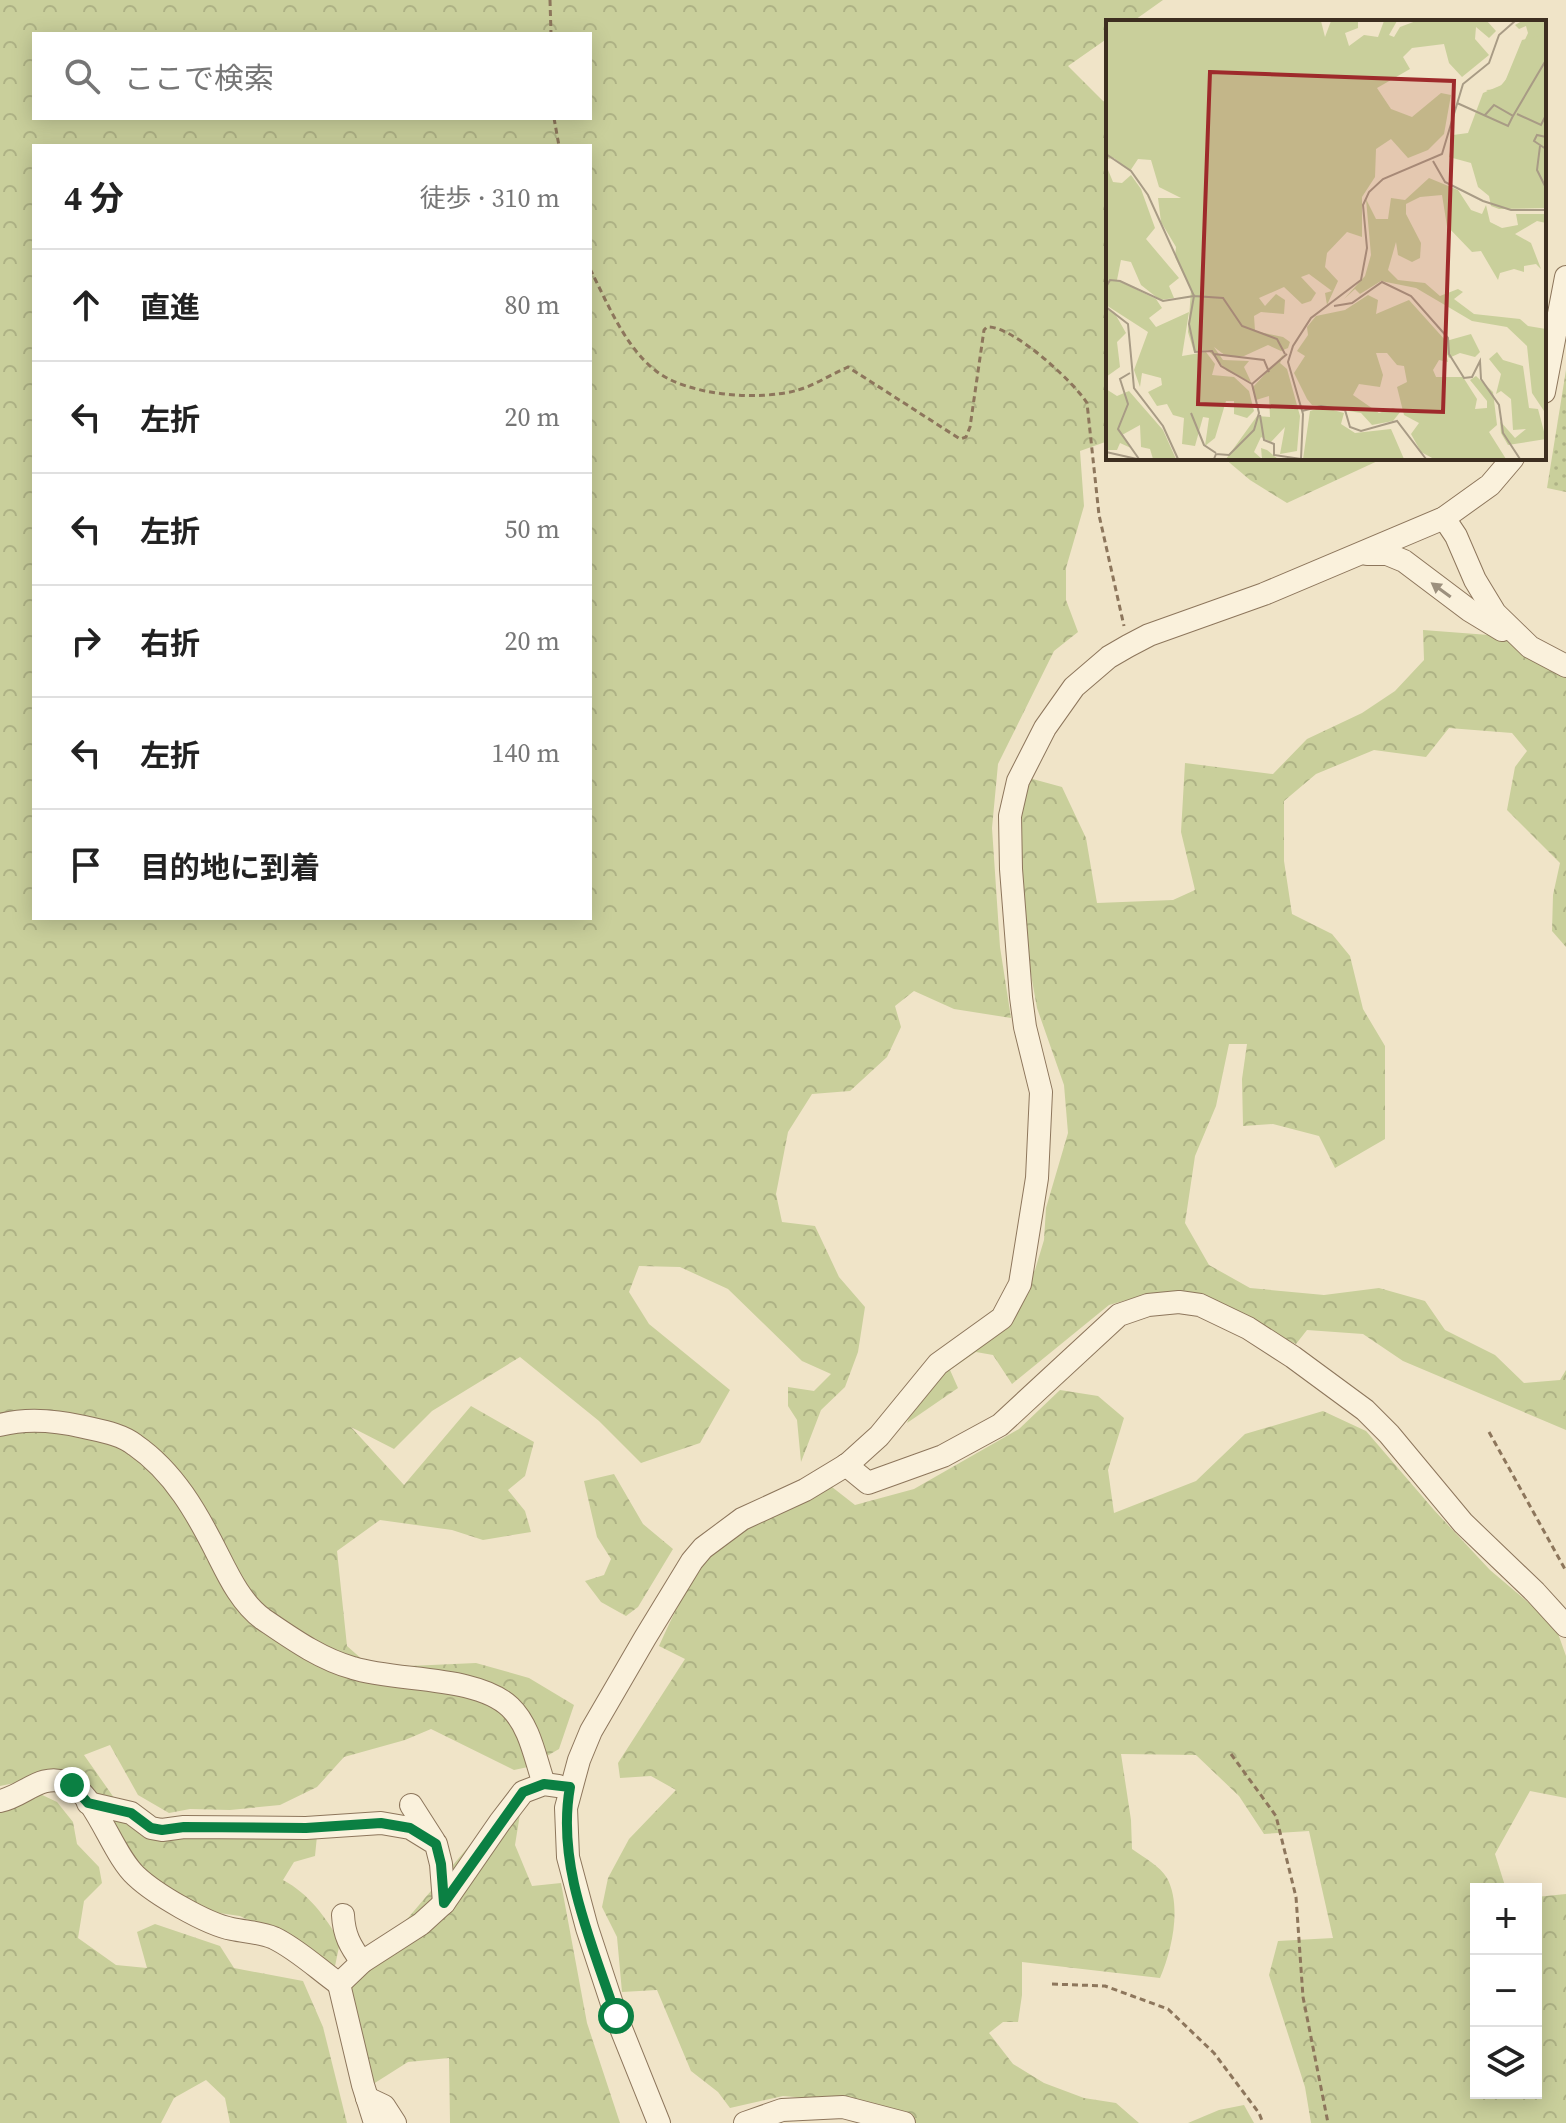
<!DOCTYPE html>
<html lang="ja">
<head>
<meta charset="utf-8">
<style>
  :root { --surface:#fff; --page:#f6f6f6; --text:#222; --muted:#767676; --line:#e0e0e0 }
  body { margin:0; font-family:"Source Serif 4","Noto Sans JP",serif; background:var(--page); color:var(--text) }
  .controls { position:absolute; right:24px; bottom:24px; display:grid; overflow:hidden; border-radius:0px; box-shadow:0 4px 20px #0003 }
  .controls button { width:72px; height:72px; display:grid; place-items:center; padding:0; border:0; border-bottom:2px solid var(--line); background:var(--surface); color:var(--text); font:40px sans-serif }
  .stop { position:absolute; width:24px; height:24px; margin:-18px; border:6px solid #0b8043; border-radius:50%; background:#fff }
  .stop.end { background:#0b8043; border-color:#fff; box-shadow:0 2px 8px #0008 }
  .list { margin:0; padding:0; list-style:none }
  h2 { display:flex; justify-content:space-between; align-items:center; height:104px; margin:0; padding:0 32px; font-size:34px }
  h2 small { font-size:26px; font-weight:400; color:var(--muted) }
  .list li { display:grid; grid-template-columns:52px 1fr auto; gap:24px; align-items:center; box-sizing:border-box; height:112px; padding:0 32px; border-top:2px solid var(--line) }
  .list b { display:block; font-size:30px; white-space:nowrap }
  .list em { font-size:26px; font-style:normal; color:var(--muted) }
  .icon { flex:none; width:44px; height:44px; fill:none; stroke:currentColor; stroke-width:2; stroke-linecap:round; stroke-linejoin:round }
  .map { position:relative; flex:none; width:1566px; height:2123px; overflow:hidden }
  .search { position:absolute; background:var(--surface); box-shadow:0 4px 20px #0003; left:32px; top:32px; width:560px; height:88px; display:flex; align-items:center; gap:20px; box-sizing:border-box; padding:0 28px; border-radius:0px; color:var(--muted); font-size:30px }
  .panel { position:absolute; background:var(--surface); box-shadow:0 4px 20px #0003; left:32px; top:144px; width:560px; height:776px; border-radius:0px }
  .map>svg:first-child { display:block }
  .forest { fill:url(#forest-crowns); fill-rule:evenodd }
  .park { fill:url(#park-dots) }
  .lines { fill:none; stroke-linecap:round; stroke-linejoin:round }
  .minor-casing { stroke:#8d765c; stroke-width:24 }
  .path { stroke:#8d765c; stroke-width:3; stroke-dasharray:6 4; stroke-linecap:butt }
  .minor { stroke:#faf1dc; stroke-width:22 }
  .oneway { fill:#9c907e }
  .route { stroke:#0b8043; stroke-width:10 }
  .inset-road { fill:none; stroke:#a89b85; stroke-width:2 }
  .view { fill:#9e2a2b; fill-opacity:0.15; stroke:#9e2a2b; stroke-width:4 }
  .inset-edge { fill:none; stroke:#3d2e20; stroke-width:4 }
</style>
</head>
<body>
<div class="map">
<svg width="1566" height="2123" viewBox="0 0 1566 2123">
  <defs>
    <pattern id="forest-crowns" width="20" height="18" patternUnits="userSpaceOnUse" patternTransform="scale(2)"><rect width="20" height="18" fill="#c9cf9b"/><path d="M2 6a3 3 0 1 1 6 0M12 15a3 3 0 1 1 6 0" fill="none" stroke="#aeb285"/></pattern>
    <pattern id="park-dots" width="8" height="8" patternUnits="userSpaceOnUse" patternTransform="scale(2)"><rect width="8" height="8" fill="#c9cf9b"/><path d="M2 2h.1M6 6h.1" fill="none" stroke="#aeb285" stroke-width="1.8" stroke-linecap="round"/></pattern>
  </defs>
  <rect width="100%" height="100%" fill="#f0e4c8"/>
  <g class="forest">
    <path d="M0,0H1163L1132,22H1108V38L1068,66L1108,106V441L1080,451L1084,506L1066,568V600L1078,632L1054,651L998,764L992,828L1000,947L1011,1018L954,1009L914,991L895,1006L901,1027L887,1057L850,1091L812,1094L788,1132L776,1194L782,1222L815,1226L839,1277L865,1307L858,1352L845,1387L821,1410L801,1462L797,1420L788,1406V1387L814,1391L831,1374L802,1361L728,1289L680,1267L639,1266L629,1292L649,1324L730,1390L700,1443L641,1463L599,1421L520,1357L432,1411L394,1449L351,1427L404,1485L471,1406L534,1442L525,1476L508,1490L525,1511L531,1532L483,1540L452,1530L380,1520L337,1551L347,1646L364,1661L409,1666L476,1663L529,1678L574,1705L559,1749L528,1767L514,1770L431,1729L405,1740L344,1757L317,1787L280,1805L230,1810L190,1809L169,1813L138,1795L110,1745L84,1755L124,1812L150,1839L179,1835L317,1836L315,1856L294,1862L283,1880C309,1894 325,1916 340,1942L334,1971L278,1935L240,1916L177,1907L78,1800L49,1776L0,1786ZM34,34H590V118H34ZM34,146H590V918H34Z"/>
    <path d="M1224,458H1384L1287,503L1250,480Z"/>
    <path d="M1423,630L1502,636L1566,674V947L1552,931L1553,895L1560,863L1507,810L1515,767L1527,751L1512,733L1449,728L1426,757L1374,750L1316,774L1284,801V861L1292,914L1332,934L1350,956L1363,1009L1385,1046V1139L1335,1168L1319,1136L1273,1124L1243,1126L1242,1079L1247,1044H1229L1216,1106L1195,1156L1185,1223L1209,1265L1250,1288L1324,1295L1379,1288L1425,1301L1445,1330L1495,1355L1524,1383L1560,1380L1566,1370V1430L1403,1361L1363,1334L1307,1330L1296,1344L1267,1331L1141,1296L1109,1305L1012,1384L993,1355L976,1352L950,1370L958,1388L907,1423L916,1400L970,1329L1006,1299L1035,1270L1044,1240L1046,1208L1068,1133L1064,1085L1037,1008L1027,952L1017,836L1029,778L1062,787L1086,838L1097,903L1173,900L1195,890L1181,832L1185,763L1273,774L1307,739L1362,713L1395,691L1424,660Z"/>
    <path d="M1060,1390L1098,1396L1124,1418L1108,1470L1114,1513L1196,1481L1245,1434L1323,1411L1366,1431L1434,1510L1490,1570L1555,1625L1566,1656V1798L1530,1791L1495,1854L1506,1889H1476V2093H1536V1897L1566,1894V2123H1311L1305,2087L1269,1975L1278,1941L1333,1938L1309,1831L1264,1834L1239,1796L1196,1755L1121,1754L1131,1820L1132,1849C1143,1857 1160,1866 1167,1878C1182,1906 1172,1950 1160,1978L1022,1962V1995L1018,2022H1003L989,2033L1013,2064L1044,2083L1084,2098L1116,2103L1139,2123H916L855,2102L783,2096L730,2108L718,2092L691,2071L657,1990L622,1992L617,1937L602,1907L608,1878L629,1839L676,1790L651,1776L620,1778L618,1763L685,1659L659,1646C676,1609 700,1555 735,1532C762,1515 802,1501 832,1487L855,1505L914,1489L1019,1429Z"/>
    <path d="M614,1474L643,1524L673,1549L638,1607L626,1616L601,1602L585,1581L604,1575L611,1559L597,1537L584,1481Z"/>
    <path d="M36,1792L57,1802L73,1822L77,1844L99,1867L102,1883L84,1901L78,1938L116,1965L147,1968L137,1932L155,1924L220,1946L234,1968L303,1981L323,2027L347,2123H230L225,2098L206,2080L174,2098L161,2123H0V1813Z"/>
    <path d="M497,1813L520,1814L515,1845L532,1886L561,1883L587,2023L620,2123H450L449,2058L408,2062L370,2086L339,2010L353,1966L408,1918Z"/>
    <path d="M1244,2105L1254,2123H1188L1219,2110Z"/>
  </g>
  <path class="park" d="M1566,370V492L1547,488Z"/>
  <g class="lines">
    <g class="minor-casing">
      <g id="minor">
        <path d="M1544,392L1566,277"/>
        <path d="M1444,518L1456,536L1475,580L1495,613L1530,647L1566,666"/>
        <path d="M1367,554H1387L1404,561L1469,610L1502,630"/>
        <path d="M0,1425C26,1418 58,1421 84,1427C101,1431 121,1434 135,1445C174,1472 197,1513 218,1555C229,1577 242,1604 263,1619C291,1638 320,1659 353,1668C397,1682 476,1675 510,1707C530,1726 535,1758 544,1784"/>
        <path d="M846,1465L868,1483L943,1456L1000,1425L1119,1315L1148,1305L1179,1302L1200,1305L1248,1328L1293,1357L1365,1410L1389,1434L1463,1523L1535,1592L1566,1626"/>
        <path d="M0,1801C25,1796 40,1772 68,1783C96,1795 112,1854 136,1876C155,1894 206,1924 232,1929C246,1932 260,1932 274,1938C297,1949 318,1969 339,1984"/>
        <path d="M88,1803L131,1813L151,1828L162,1830L184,1827L306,1828L381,1823L410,1828L436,1844L441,1864L444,1903"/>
        <path d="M411,1805L434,1841"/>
        <path d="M343,1915C344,1935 350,1946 362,1962"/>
        <path d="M367,2098L384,2106L395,2123"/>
        <path d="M375,2123L363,2085L339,1984L362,1962L421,1924L444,1903L500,1822L523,1792L544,1784L558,1786"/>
        <path d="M659,2123L616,2016L587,1928L568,1857L566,1808L579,1760L591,1731L645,1638L692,1561L703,1548L742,1519L805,1490L848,1464L879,1436L938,1364L1002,1318L1020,1284L1037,1178L1041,1092L1025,1027L1021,997L1011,869L1010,816L1018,781L1045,728L1074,687L1109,657L1128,646L1149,635L1264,594L1444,518L1490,485L1513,458"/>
        <path d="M745,2123L782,2110L843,2107L904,2123"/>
      </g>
    </g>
    <g class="path">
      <path d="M550,0L551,34"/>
      <path d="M554,118L559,146"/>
      <path d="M590,269C608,304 625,347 656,371C688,396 760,401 798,390C815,385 832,374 848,367L960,439L966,437L970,427L984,330L987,327C1012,325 1074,382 1087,403L1099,515L1124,626"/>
      <path d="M1489,1432L1566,1571"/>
      <path d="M1231,1754L1276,1816L1296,1897L1303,1997L1328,2123"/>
      <path d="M1052,1984L1105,1986L1168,2009L1214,2053L1259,2113L1263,2123"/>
    </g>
    <use href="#minor" class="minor"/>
  </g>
  <defs><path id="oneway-solid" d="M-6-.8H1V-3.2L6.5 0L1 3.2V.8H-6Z" transform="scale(2)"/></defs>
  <use class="oneway" href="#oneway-solid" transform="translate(1441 590) rotate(-144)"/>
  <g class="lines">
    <path class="route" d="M72,1785L88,1803L131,1813L151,1828L162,1830L184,1827L306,1828L381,1823L410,1828L436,1844L441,1864L444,1903L523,1792L544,1784L570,1787C556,1865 592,1943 616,2016"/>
  </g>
  <g transform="translate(1106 20)">
    <rect width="440" height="440" fill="#f0e4c8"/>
    <path d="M0,1H215L219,17L225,1H252V8L239,13L243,26L258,15L272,17L278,1H291L283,15L288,17L294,7L310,1H381L390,11L383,18L370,7L369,19L383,35L356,57L343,43L338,24L306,28L297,37L304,49L271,68L285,89L306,97L335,73L345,75L338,114L322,130L302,138L285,119L270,129L269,157L256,177V217L241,212L221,233L219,247L232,261L221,285L219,273L226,271L203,254L195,257L210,273L205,281L196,284L178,267L153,278L159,286L170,274L179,280L178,294L155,292L148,296L149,311L177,317L184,322L182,328L175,331L162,325L138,336H120L108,327L117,340L143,341L138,347L145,362L121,351L102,330L88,332L82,312L85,270L69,237L70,227L55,202L52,178H75L53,167L45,140L32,139L24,151L8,138L0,139ZM416,1H440V30L398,80L380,70L392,69L402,57L422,13L420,6L413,9L409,5ZM0,145L7,162L16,163L25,155L35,169L49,208L40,219L73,258L63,266L68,278L54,280L35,265L25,242L15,240L11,260L50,279L56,288L43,298L50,307L83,292L76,336L100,332L109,344L106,355L128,357L143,371L148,391L141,398L128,394V381H120L109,418L99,426L103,398L97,397L89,426L76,424L78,398L67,395L61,384L51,386L42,372L56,365L55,358L36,353L34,367L28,350L42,312L0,285ZM323,158L352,170L365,190L376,194L380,185L384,202L396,208L412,205L410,194H440V203L431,201L409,214L425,223L435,249L430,244L418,246V252L408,249L394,253L392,260L375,231L366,232L341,206L336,175L314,177L300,184V194L315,223L314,238L306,242L292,235L290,222L282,250L292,260L319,263L334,276L352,269L357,272L348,279L368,294L414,299L422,306L440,309V394L426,373L421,326L401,307L366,301L310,268L275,261L254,274L249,269L238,279L259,256L265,235L260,179L270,199H282L285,178L299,180ZM262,275L272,280L270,294L303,280L340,321L365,314L374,332L369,337L354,333L343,338L340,332L342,342L333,340L327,350L330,357H357L371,379L369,389L381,388V381L364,360L370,356L387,372L391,405L383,412L400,439H328L315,432L305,414L313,403L298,395L291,367L301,362L298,346L291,345L281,333H270L277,355L274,367L253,364L247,375L273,393L287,388L295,391L287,401L266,405L255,393L206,385L201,379L188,353L199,336L191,331L202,315L201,307L210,296L239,290ZM0,289L8,292L20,313L11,322L14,347L0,357ZM391,332L397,340L417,346L423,388L432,389L440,419L402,425L395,413L394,401L409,418L420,409L407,410L405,379L395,371L390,374L395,354L383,339ZM178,334L174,343L181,349L194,396L191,431L174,434L179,407L165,422L155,417L148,432L156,439L155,428L161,430L172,439H120L151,396L164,397L163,376L150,380L146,368ZM0,369L11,376L23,371L57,410L70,439H47L44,429L35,427L34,405L16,415L25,428L14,423L11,430H0ZM216,387L238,393L235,404L249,413L285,409L298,439H197L204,391Z" fill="#c9cf9b"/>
    <path d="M440,14V188L393,189L385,186L383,176L372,167L365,143L343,137L347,115L362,113L377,73L398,64L416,20Z" fill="#c9cf9b"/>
    <path class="inset-road" d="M351,83L402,106L407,96L388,85L379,95M411,94L435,105L440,95M407,96L440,40M440,117L431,115L428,121L440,129M434,126L431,150L440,168M0,134L25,151L42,175L88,276L117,278L136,306L171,319L179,334M327,141L339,162L377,181L405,190H440M0,267L4,260L14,261L57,281L88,276L83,304L89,332L106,331L115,346L146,364M228,286L246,283L276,262L305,276L342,318L343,334L358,358L366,357L374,341L375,359L393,385L397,413L414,439M0,287L22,304L28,368L57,406L72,439M108,334L158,340L163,352M24,353L14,359L22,384L12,409L33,439M196,391L215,386L239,390L244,407L255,411L291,401L320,439M85,393L98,425L110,433M154,395L158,420L168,424V435L195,439M0,432L31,439M108,439L110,434L123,435L148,410L153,393L146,364L181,334M195,439L197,394L182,342L187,326L205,298L255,260L261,228L257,185L263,172L277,159L336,134L357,64L383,43L393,15L409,1"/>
    <path class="view" d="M104,52L348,61L337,392L92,384Z"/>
    <rect width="440" height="440" class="inset-edge"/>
  </g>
</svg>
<div class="controls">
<button>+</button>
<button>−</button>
<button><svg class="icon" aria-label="layers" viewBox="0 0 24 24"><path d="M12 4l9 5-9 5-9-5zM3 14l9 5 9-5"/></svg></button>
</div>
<div class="stop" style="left:616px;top:2016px"></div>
<div class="stop end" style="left:72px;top:1785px"></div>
<div class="search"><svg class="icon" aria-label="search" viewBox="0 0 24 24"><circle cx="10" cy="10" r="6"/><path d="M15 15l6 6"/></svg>ここで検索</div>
<section class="panel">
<h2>4 分<small>徒歩 · 310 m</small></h2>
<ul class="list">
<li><svg class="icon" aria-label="ahead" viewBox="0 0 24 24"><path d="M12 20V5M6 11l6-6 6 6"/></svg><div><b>直進</b></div><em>80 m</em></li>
<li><svg class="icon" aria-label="left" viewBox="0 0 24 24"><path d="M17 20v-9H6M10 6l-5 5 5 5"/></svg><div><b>左折</b></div><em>20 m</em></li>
<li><svg class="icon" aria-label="left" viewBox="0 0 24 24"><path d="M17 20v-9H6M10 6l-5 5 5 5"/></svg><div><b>左折</b></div><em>50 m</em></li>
<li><svg class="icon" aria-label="right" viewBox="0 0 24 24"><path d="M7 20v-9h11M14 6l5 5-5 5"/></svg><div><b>右折</b></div><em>20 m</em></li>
<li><svg class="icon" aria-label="left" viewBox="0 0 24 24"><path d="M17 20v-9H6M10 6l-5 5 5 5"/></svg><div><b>左折</b></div><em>140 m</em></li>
<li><svg class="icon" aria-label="arrive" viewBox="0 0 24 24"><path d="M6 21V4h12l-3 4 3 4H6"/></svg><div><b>目的地に到着</b></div></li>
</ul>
</section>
</div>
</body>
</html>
